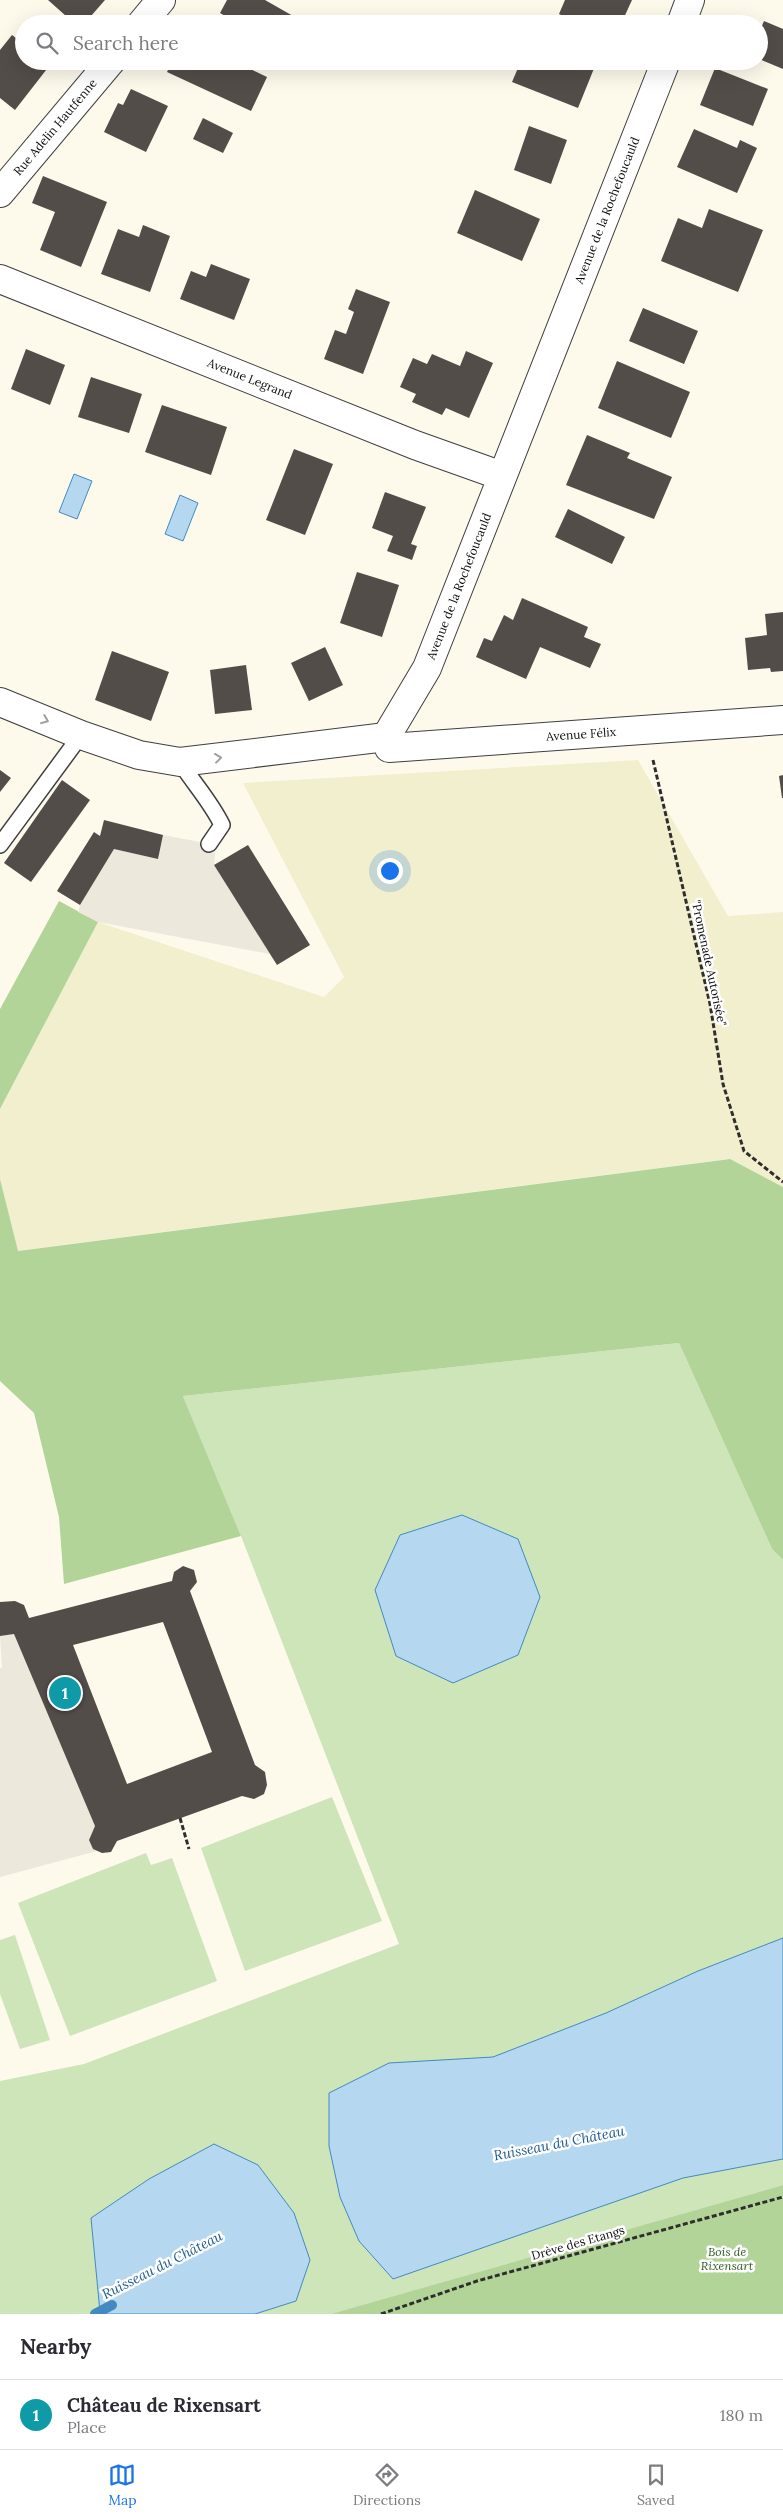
<!DOCTYPE html>
<html lang="en">
<head>
<meta charset="utf-8">
<style>
  :root { --surface:#fff; --page:#f2f2f3; --text:#2b2b33; --muted:#7c7c81; --line:#e1e1e2; --accent:#1a73e8 }
  body { margin:0; font-family:Lora,serif; background:var(--page); color:var(--text) }
  .you { position:absolute; left:389px; top:870px; width:18px; height:18px; margin:-12px; border:4px solid #fff; border-radius:50%; background:#1a73e8; box-shadow:0 0 0 8px #1a73e833 }
  .badge { display:grid; place-items:center; width:32px; height:32px; border-radius:50%; background:var(--accent); color:#fff; font-size:16px; font-weight:700 }
  .pin { position:absolute; translate:-50% -50%; border:2px solid #fff; box-shadow:0 1px 5px #0006 }
  .list { margin:0; padding:0; list-style:none }
  h2 { display:flex; justify-content:space-between; align-items:center; height:65px; margin:0; padding:0 20px; font-size:21px }
  h2 small { font-size:16px; font-weight:400; color:var(--muted) }
  .list li { display:grid; grid-template-columns:32px 1fr auto; gap:15px; align-items:center; box-sizing:border-box; height:70px; padding:0 20px; border-top:1px solid var(--line) }
  .list b { display:block; font-size:19px; white-space:nowrap }
  .list p { margin:0; font-size:16px; white-space:nowrap; color:var(--muted) }
  .list em { font-size:16px; font-style:normal; color:var(--muted) }
  .icon { flex:none; width:28px; height:28px; fill:none; stroke:currentColor; stroke-width:2; stroke-linecap:round; stroke-linejoin:round }
  .map { position:relative; flex:none; width:783px; height:2314px; overflow:hidden }
  .search { position:absolute; background:var(--surface); box-shadow:0 5px 20px #0002; left:15px; right:15px; top:15px; height:55px; display:flex; align-items:center; gap:12px; box-sizing:border-box; padding:0 18px; border-radius:28px; color:var(--muted); font-size:19px }
  .sheet { height:135px; background:var(--surface) }
  nav { display:flex; justify-content:space-around; align-items:center; box-sizing:border-box; height:70px; border-top:1px solid var(--line); background:var(--surface); font-size:14px; color:var(--muted) }
  nav a { display:grid; justify-items:center; gap:2px }
  nav .on { color:var(--accent) }
  .map>svg:first-child { display:block }
  .farmland { fill:#f1efce }
  .green { fill:#cee4b9 }
  .forest { fill:#b2d499 }
  .plaza { fill:#ece8dc }
  .water { fill:#b5d8f0; stroke:#428ac1 }
  .lines { fill:none; stroke-linecap:round; stroke-linejoin:round }
  .stream { stroke:#428ac1; stroke-width:10 }
  .building { fill:#534d49; fill-rule:evenodd }
  .service-casing { stroke:#3f3f3f; stroke-width:18 }
  .minor-casing { stroke:#3f3f3f; stroke-width:30 }
  .path { stroke:#2e2e2e; stroke-width:3; stroke-dasharray:5 2.5; stroke-linecap:butt }
  .service { stroke:#fff; stroke-width:15 }
  .minor { stroke:#fff; stroke-width:28 }
  .oneway { stroke:#9e9e9e }
  .labels { text-anchor:middle; stroke-width:5; stroke-linejoin:round; paint-order:stroke }
  .street-label { font-size:12px; fill:#0c0c0c; stroke:#fff }
  .park-label { font-size:12px; font-style:italic; fill:#2c5d22; stroke:#fff }
  .water-label { font-size:14px; font-style:italic; fill:#205d92; stroke:#fff }
</style>
</head>
<body>
<div class="map">
<svg width="783" height="2314" viewBox="0 0 783 2314">
  <rect width="100%" height="100%" fill="#fdfaec"/>
  <path class="farmland" d="M638,760L728,916L783,912V1187L729,1159L17,1251L0,1179V1109L98,922L324,997L344,977L243,783Z"/>
  <g class="green">
    <path d="M679,1343L772,1549L783,1560V2185L332,2314H0V2081L84,2064L399,1944L241,1536L183,1396Z"/>
    <path d="M332,1797L382,1921L245,1971L201,1848Z"/>
    <path d="M146,1853L151,1865L172,1858L217,1981L70,2036L18,1903Z"/>
    <path d="M15,1935L50,2040L20,2049L0,1994V1940Z"/>
  </g>
  <g class="forest">
    <path d="M59,901L98,922L0,1109V1009Z"/>
    <path d="M730,1159L783,1187V1560L772,1549L679,1343L183,1396L241,1536L64,1584L59,1517L34,1413L0,1381V1179L18,1251Z"/>
    <path d="M783,2185V2314H331Z"/>
  </g>
  <g class="plaza">
    <path d="M163,835L216,845L214,865L270,954L98,922L78,912L80,905L114,849L158,859Z"/>
    <path d="M14,1634L95,1826L89,1840L93,1849L97,1851L0,1877V1668H2L0,1636Z"/>
  </g>
  <g class="water">
    <path d="M74,474L92,481L77,519L59,512Z"/>
    <path d="M180,495L198,503L183,541L165,534Z"/>
    <path d="M462,1515L518,1539L540,1597L518,1655L453,1683L396,1656L375,1590L400,1535Z"/>
    <path d="M783,1938V2159L683,2178L393,2279L359,2241L340,2197L329,2146V2093L389,2063L493,2057L606,2013L698,1971Z"/>
    <path d="M214,2144L258,2165L294,2213L310,2260L296,2301L255,2314H106L100,2312L91,2218L149,2179Z"/>
  </g>
  <g class="lines">
    <path class="stream" d="M95,2314L112,2305"/>
  </g>
  <g class="building">
    <path d="M48,0H105L84,24H75Z"/>
    <path d="M227,0H265L293,16L289,24H232L234,21L220,13Z"/>
    <path d="M565,0H632L621,24H579L559,14Z"/>
    <path d="M764,21L783,29V69L759,59V33Z"/>
    <path d="M12,35L24,44V61H45L50,65L15,110L0,98V50Z"/>
    <path d="M172,61H234L267,77L251,111L167,72Z"/>
    <path d="M521,61H597L578,108L512,82Z"/>
    <path d="M715,68L768,89L753,126L700,105Z"/>
    <path d="M131,89L168,106L146,152L104,132L118,103L123,105Z"/>
    <path d="M203,118L233,133L223,153L193,139Z"/>
    <path d="M529,126L567,140L551,184L514,170Z"/>
    <path d="M694,129L737,148L740,140L757,148L737,193L677,167Z"/>
    <path d="M43,176L107,202L81,267L40,250L55,212L32,203Z"/>
    <path d="M475,190L540,219L522,261L457,233Z"/>
    <path d="M709,209L763,230L738,292L661,261L678,218L702,228Z"/>
    <path d="M143,225L170,236L150,292L101,274L118,229L139,237Z"/>
    <path d="M211,264L250,279L234,320L180,299L191,271L206,277Z"/>
    <path d="M356,289L390,302L363,374L324,359L335,330L346,334L354,312L348,309Z"/>
    <path d="M643,308L698,331L684,364L629,341Z"/>
    <path d="M26,349L65,365L50,405L11,389Z"/>
    <path d="M466,351L493,363L469,418L446,408L442,415L412,402L416,394L400,387L413,358L427,364L432,354L460,366Z"/>
    <path d="M617,361L690,392L671,438L598,408Z"/>
    <path d="M91,377L142,394L129,433L78,417Z"/>
    <path d="M162,405L227,427L211,475L145,452Z"/>
    <path d="M587,435L630,453L627,458L672,477L654,519L566,485Z"/>
    <path d="M294,449L333,464L305,535L266,520Z"/>
    <path d="M385,492L426,507L411,544L417,546L412,560L387,551L393,536L372,528Z"/>
    <path d="M568,509L625,537L612,564L555,537Z"/>
    <path d="M357,572L399,585L382,637L340,623Z"/>
    <path d="M522,598L588,627L584,637L601,644L590,668L540,647L526,679L476,657L484,638L492,641L504,615L513,620Z"/>
    <path d="M783,612V671L771,672L770,668L748,670L745,638L767,635L765,614Z"/>
    <path d="M325,647L343,685L309,701L291,663Z"/>
    <path d="M112,651L169,672L151,721L95,700Z"/>
    <path d="M246,665L252,710L215,714L210,670Z"/>
    <path d="M0,770L11,778L0,792Z"/>
    <path d="M783,775V798H782L779,776Z"/>
    <path d="M62,780L90,800L31,882L4,863Z"/>
    <path d="M104,820L163,835L158,859L114,849L80,905L57,891L94,832L100,836Z"/>
    <path d="M248,845L310,945L277,965L214,865Z"/>
    <path d="M183,1566L194,1570L197,1582L190,1591L255,1765L265,1772L267,1785L264,1794L254,1799L242,1796L117,1841L111,1852L102,1853L93,1849L89,1840L95,1826L14,1634L0,1636V1602L15,1601L24,1605L29,1618L172,1581L174,1572ZM163,1622L212,1752L127,1784L73,1645Z"/>
  </g>
  <g class="lines">
    <g class="service-casing">
      <g id="service">
        <path d="M180,762C194,784 211,802 222,825L209,844"/>
        <path d="M0,845L81,735"/>
      </g>
    </g>
    <g class="minor-casing">
      <g id="minor">
        <path d="M141,24L161,0"/>
        <path d="M681,24L690,0"/>
        <path id="s1" d="M0,193L111,61"/>
        <path id="s2" d="M0,279L415,445L502,476"/>
        <path d="M0,702L81,735L139,755L180,762L386,737"/>
        <path id="s3" d="M386,737L427,668L666,61"/>
        <path id="s4" d="M386,737L389,748L783,720"/>
      </g>
    </g>
    <g class="path">
      <path d="M653,760L710,1004L723,1084L744,1151L783,1182"/>
      <path d="M180,1818L189,1849"/>
      <path d="M381,2314L477,2281L783,2197"/>
    </g>
    <use href="#service" class="service"/>
    <use href="#minor" class="minor"/>
  </g>
  <defs><path id="oneway-chevron" d="M-2-3.5L2.5 0L-2 3.5" fill="none" stroke-width="1.6" stroke-linecap="round" stroke-linejoin="round" transform="scale(1.25)"/></defs>
  <g class="oneway">
    <use href="#oneway-chevron" transform="translate(45 720) rotate(22)"/>
    <use href="#oneway-chevron" transform="translate(218 758) rotate(-7)"/>
  </g>
  <g class="labels">
    <g class="street-label">
      <text dy="4" stroke="none"><textPath href="#s1" startOffset="86">Rue Adelin Hautfenne</textPath></text>
      <text dy="4" stroke="none"><textPath href="#s3" startOffset="572">Avenue de la Rochefoucauld</textPath></text>
      <text dy="4" stroke="none"><textPath href="#s2" startOffset="269">Avenue Legrand</textPath></text>
      <text dy="4" stroke="none"><textPath href="#s3" startOffset="168">Avenue de la Rochefoucauld</textPath></text>
      <text dy="4" stroke="none"><textPath href="#s4" startOffset="204">Avenue Félix</textPath></text>
      <text transform="translate(709 963) rotate(78)" y="4">"Promenade Autorisée"</text>
      <text transform="translate(578 2243) rotate(-16)" y="4">Drève des Etangs</text>
    </g>
    <g class="park-label">
      <text x="727" y="2256">Bois de<tspan x="727" dy="14">Rixensart</tspan></text>
    </g>
    <g class="water-label">
      <text transform="translate(559 2143) rotate(-11)" y="5">Ruisseau du Château</text>
      <text transform="translate(162 2265) rotate(-27)" y="5">Ruisseau du Château</text>
    </g>
  </g>
</svg>
<div class="you"></div>
<div class="pin badge" style="left:65px;top:1693px;background:#0f9aa8">1</div>
<div class="search"><svg class="icon" aria-label="search" viewBox="0 0 24 24"><circle cx="10" cy="10" r="6"/><path d="M15 15l6 6"/></svg>Search here</div>
</div>
<section class="sheet">
<h2>Nearby<small></small></h2>
<ul class="list">
<li><span class="badge" style="background:#0f9aa8">1</span><div><b>Château de Rixensart</b><p>Place</p></div><em>180 m</em></li>
</ul>
</section>
<nav>
<a class="on"><svg class="icon" aria-label="map" viewBox="0 0 24 24"><path d="M3 6l6-2 6 2 6-2v14l-6 2-6-2-6 2zM9 4v14M15 6v14"/></svg>Map</a>
<a><svg class="icon" aria-label="directions" viewBox="0 0 24 24"><path d="M12 3l9 9-9 9-9-9zM9 14v-3h6M13 9l2 2-2 2"/></svg>Directions</a>
<a><svg class="icon" aria-label="saved" viewBox="0 0 24 24"><path d="M7 4h10v16l-5-4-5 4z"/></svg>Saved</a>
</nav>
</body>
</html>
